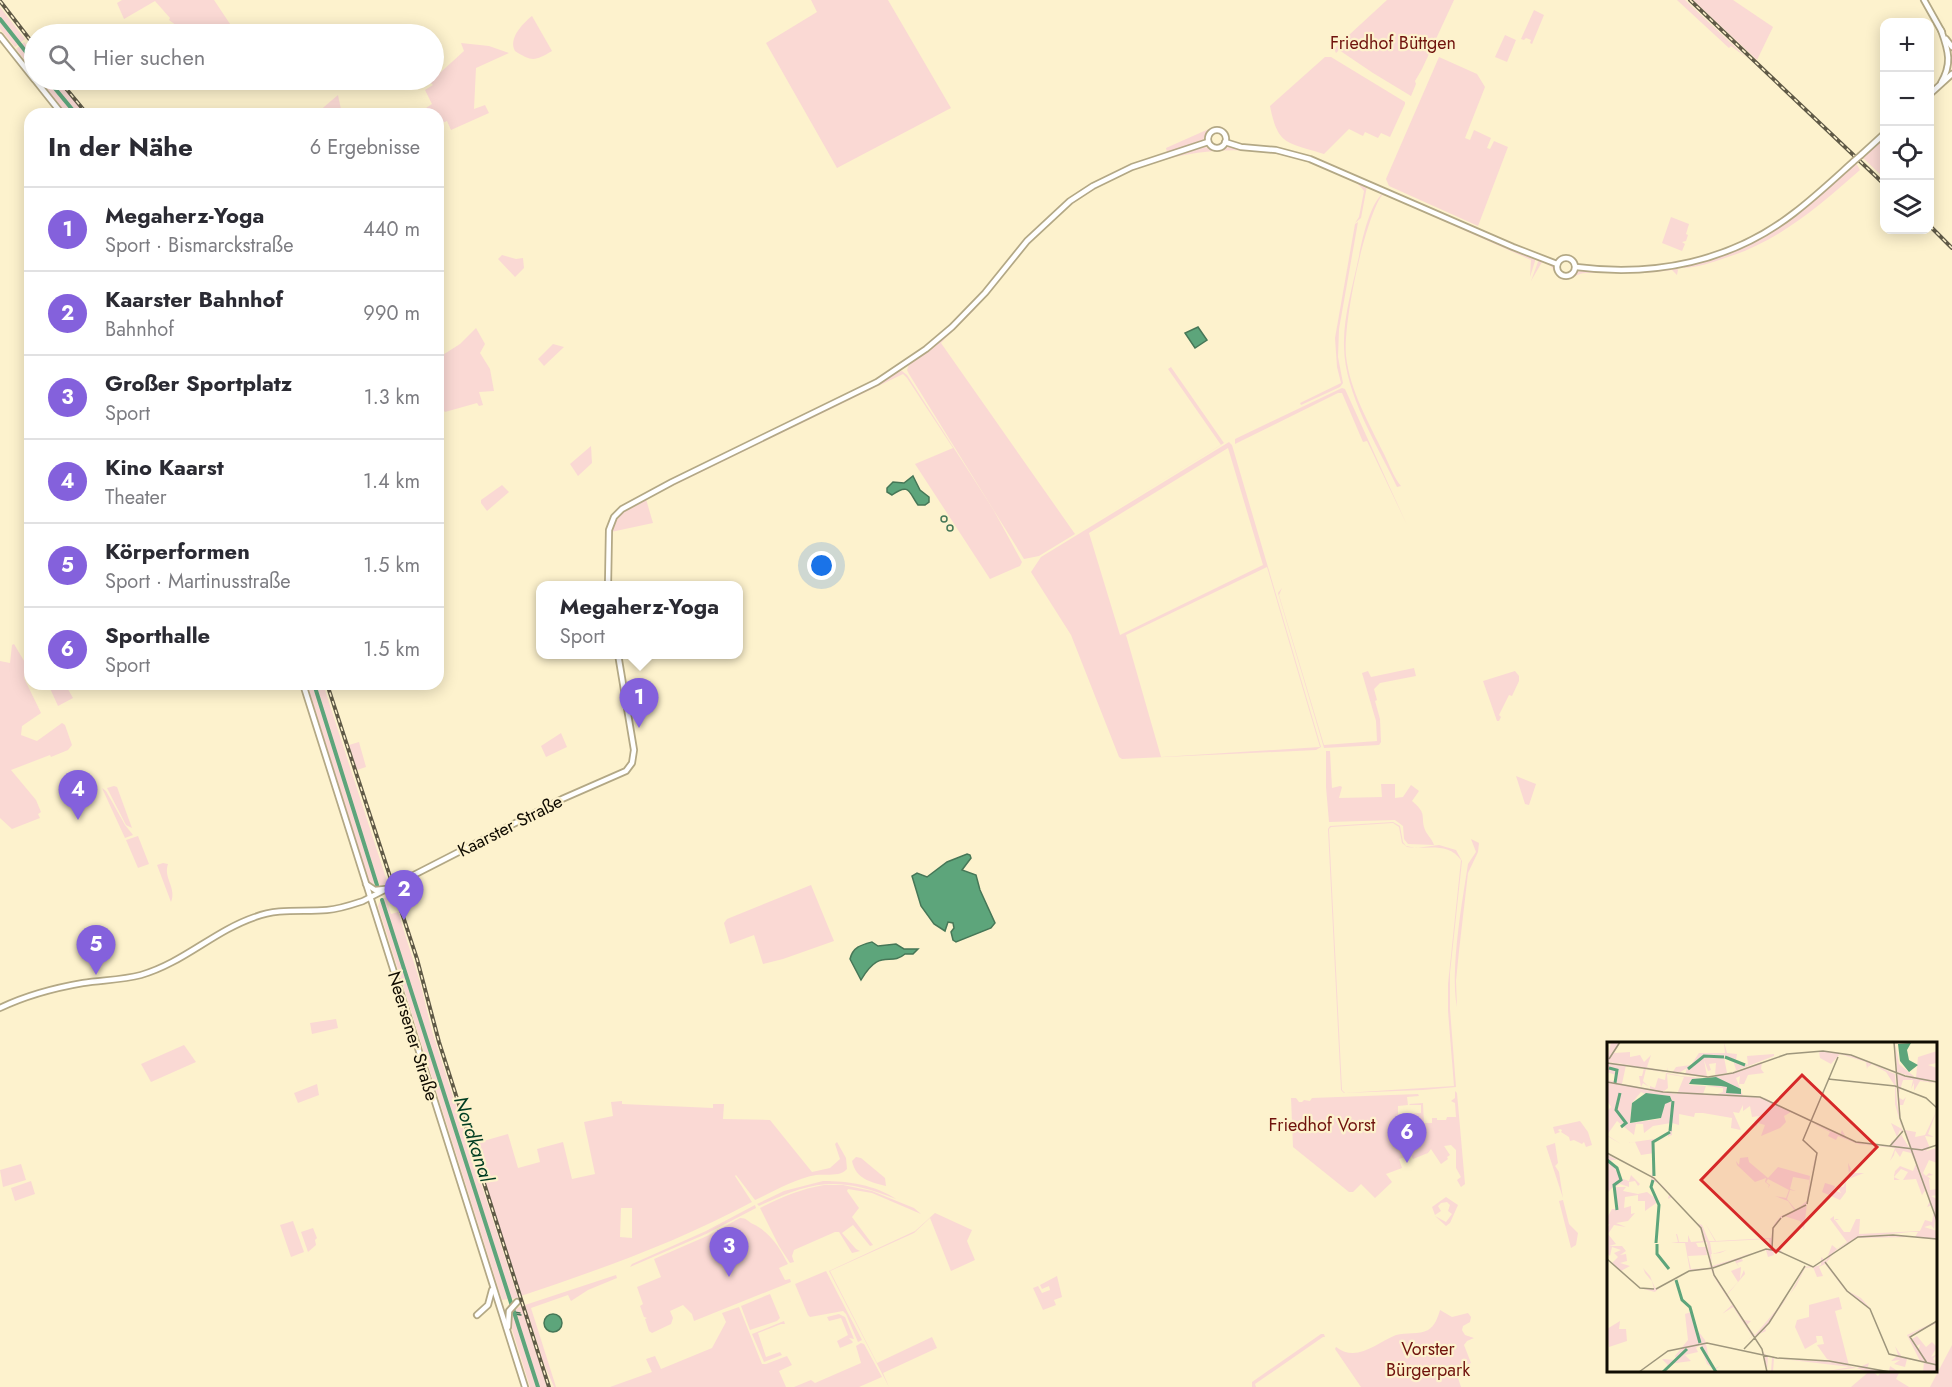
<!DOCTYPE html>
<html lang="de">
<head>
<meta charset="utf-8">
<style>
  :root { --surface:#fff; --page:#f7f7f7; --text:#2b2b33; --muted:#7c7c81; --line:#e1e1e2; --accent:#8461dc }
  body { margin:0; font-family:Jost,sans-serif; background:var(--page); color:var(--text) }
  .controls { position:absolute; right:18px; top:18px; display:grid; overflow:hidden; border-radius:12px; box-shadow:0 3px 15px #0003 }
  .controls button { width:54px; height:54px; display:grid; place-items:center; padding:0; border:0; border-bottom:2px solid var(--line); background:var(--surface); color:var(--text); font:30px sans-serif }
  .you { position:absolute; left:822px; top:566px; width:21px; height:21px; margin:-15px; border:4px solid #fff; border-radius:50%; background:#1a73e8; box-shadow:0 0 0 9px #1a73e833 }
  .badge { display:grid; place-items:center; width:39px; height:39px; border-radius:50%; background:var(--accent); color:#fff; font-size:20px; font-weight:700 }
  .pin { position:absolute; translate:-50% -50px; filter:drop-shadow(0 2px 3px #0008) }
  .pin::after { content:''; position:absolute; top:32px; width:21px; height:18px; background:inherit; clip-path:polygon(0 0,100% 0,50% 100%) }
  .popup { position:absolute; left:536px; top:581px; width:207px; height:78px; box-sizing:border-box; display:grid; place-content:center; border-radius:12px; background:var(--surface); filter:drop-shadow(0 2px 4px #0005); font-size:20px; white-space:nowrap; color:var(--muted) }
  .popup b { font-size:22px; color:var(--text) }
  .popup::after { content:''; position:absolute; left:50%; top:100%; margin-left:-12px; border:12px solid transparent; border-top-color:var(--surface) }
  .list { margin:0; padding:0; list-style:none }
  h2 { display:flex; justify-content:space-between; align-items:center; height:78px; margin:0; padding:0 24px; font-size:26px }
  h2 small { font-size:20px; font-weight:400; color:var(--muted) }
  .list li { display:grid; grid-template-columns:39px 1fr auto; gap:18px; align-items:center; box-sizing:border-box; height:84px; padding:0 24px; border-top:2px solid var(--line) }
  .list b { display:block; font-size:22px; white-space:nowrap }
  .list p { margin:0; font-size:20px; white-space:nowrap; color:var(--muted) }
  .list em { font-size:20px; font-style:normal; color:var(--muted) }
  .icon { flex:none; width:33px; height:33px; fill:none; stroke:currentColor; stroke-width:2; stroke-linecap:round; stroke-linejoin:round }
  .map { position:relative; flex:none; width:1952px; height:1387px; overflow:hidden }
  .search { position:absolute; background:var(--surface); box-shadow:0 3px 15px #0003; left:24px; top:24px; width:420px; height:66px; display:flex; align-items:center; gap:15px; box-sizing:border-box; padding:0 21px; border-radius:33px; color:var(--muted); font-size:22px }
  .panel { position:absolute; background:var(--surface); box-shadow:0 3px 15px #0003; left:24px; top:108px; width:420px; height:582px; border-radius:18px }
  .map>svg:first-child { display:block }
  .green { fill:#fad9d4; fill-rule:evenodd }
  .water { fill:#5da57b; stroke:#467757; stroke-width:1.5 }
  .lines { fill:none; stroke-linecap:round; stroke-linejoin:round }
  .stream { stroke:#467757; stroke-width:1.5 }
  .canal { stroke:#5da57b; stroke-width:4 }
  .secondary-casing { stroke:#b3a885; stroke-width:8 }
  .primary-casing { stroke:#b3a885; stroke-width:8 }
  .secondary { stroke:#fff; stroke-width:4.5 }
  .primary { stroke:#fff; stroke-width:4.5 }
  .rail-casing { stroke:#605a47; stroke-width:4 }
  .rail { stroke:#fdf2cd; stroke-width:1.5; stroke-dasharray:4.5; stroke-linecap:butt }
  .secondary-bridge-casing { stroke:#b3a885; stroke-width:8; stroke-linecap:butt }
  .secondary-bridge { stroke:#fff; stroke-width:4.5 }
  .labels { text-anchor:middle; stroke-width:4.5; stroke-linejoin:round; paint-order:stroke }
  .park-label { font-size:18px; fill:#70130d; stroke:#fdf2cd }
  .street-label { font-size:18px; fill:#100c02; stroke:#fdf2cd }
  .water-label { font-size:20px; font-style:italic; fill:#013e22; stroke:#fdf2cd }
  .inset-river { fill:none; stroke:#5da57b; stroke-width:3 }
  .inset-road { fill:none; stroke:#9e967c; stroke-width:1.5 }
  .view { fill:#d62828; fill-opacity:0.15; stroke:#d62828; stroke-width:3 }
  .inset-edge { fill:none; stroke:#100c02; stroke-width:3 }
</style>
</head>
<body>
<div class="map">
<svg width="1952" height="1387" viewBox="0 0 1952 1387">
  <rect width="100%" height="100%" fill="#fdf2cd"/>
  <g class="green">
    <path d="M122,0H214L234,30L217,34H188L169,20L170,18L155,1L124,19L117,3Z"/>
    <path d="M811,0H888L951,108L837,168L766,43L817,12Z"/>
    <path d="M1387,0H1454L1422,69L1415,81L1416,84L1411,96L1373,73L1339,50L1336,53L1335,51L1336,47Z"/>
    <path d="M1677,0H1685L1747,58L1731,46L1729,48Z"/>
    <path d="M1693,0H1733L1773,27L1758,58L1757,60Z"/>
    <path d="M0,7L25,39L15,47L0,29Z"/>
    <path d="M1534,10L1544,15L1532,44L1530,43L1531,40L1526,38L1524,40L1521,39Z"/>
    <path d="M532,16L552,51C535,61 532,62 515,51C508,39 522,24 532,16Z"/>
    <path d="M1505,35L1516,40L1507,62L1495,57Z"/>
    <path d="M24,42L34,54V72L16,49Z"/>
    <path d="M461,43L489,46L509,53L476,68L474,109L485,105L489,113L451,130L447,121L438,125V114H430L426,108L432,104L425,90L433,85L430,82L464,51Z"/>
    <path d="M1325,57H1331L1405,102V104L1390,137L1381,133L1378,138L1365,132L1363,136L1349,129L1324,154C1288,142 1278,147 1270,106Z"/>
    <path d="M1439,57L1477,74L1485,87L1465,138L1470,140L1474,130L1491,138L1487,148L1490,149L1494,141L1508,147L1478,226L1389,186L1386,179Z"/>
    <path d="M40,80H56L86,114H67Z"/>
    <path d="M338,95L342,114H320L318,112Z"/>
    <path d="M1223,126L1211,129L1202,141L1181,150L1167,152L1166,148L1211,128Z"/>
    <path d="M1884,137V178L1862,157Z"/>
    <path d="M1205,147L1218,150L1226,147L1258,150L1296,156L1367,186L1361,218L1355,223L1359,217L1364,191C1353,173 1307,161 1286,156C1206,138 1120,163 1057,216C1030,239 1010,268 988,294C974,312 956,327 941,343L1075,534L1221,445L1168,369L1171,367L1224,443L1039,556L1024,559L909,374L907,370L909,364L937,343L966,317L1028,242L1071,203L1107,180L1132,169Z"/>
    <path d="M1856,163L1860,170C1818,207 1779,241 1725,258C1711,263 1698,267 1684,268V267C1757,250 1802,210 1856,163Z"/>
    <path d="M1383,193L1536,258L1530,277L1531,260L1387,196L1382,195C1364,221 1343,323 1346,356C1350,391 1369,423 1384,454C1389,464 1394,478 1401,486L1397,487C1377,444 1345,395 1344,347C1343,317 1353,285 1359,256C1362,239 1370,204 1383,193Z"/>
    <path d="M1671,217L1689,224L1686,234L1688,235L1686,241L1682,242L1685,244L1682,251L1662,243Z"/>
    <path d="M1358,222L1339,329L1338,357L1343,383L1340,387L1301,405L1300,403L1341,383L1337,367L1335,338L1355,224Z"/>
    <path d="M502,255L516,259L523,258L524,268L515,277L498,259Z"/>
    <path d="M1539,259L1552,265L1558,275L1566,278L1579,271H1585L1620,273L1677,268L1678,270L1677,275L1672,270C1643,275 1615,271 1586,273C1575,273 1572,282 1560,279L1550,265L1542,262L1531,281Z"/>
    <path d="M476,328L485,344L480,353L490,369L494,391L479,392L483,405L479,406L477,403L445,412L443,409L438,411V358L460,344Z"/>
    <path d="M553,344L564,347L544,366L538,359Z"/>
    <path d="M902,371L907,375L993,509L1022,562L1020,566L990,579L915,464L953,448L907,378L903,374L646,499L653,523L611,532L615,520L623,511L669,486L896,372Z"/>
    <path d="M1342,388L1345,389L1407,525L1367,441L1363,442L1342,393H1338L1235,444V439Z"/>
    <path d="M1229,442L1232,445L1321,747L1316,750L1122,759L1119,757L1071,635L1031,572L1041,557ZM1228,448L1263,565L1120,635L1089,533ZM1267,567L1320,747L1161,757L1126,635Z"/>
    <path d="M591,446L592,463L578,476L570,464Z"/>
    <path d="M502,485L509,492L487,511L481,503V500Z"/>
    <path d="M1282,588L1279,595L1324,745L1377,741L1376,721L1362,673L1368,671L1371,677L1414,668L1416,676L1380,683L1374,689L1377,700L1375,701L1380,719L1381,742L1379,745L1324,748L1278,593Z"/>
    <path d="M14,644L27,666L24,678L41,713L22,726L21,735L37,741L62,723L65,725L72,745L68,750L51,757L50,755L11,770L36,800L41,812L38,814L40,818L12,829L0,818V661L10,663L12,645Z"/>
    <path d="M1515,671L1519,676V681L1512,696L1509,695L1499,715L1501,717L1499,721H1497L1483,681Z"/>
    <path d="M48,684H65L73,698L58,706Z"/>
    <path d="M307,684H323L387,881L386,884L380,886L377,879L334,745L332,746L376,885L369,882Z"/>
    <path d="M561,733L567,747L546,757L541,746Z"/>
    <path d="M359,742L366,767L357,770L349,745Z"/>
    <path d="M1326,751H1330L1332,788L1340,786L1342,787L1339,798L1382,797L1381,784H1395V798L1403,797L1411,785L1419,791L1412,801C1429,815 1419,817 1426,832C1429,837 1432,839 1434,845L1408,844L1404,839L1403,826L1395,820L1329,822L1326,787Z"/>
    <path d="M1516,776L1536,784L1529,805L1525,804Z"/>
    <path d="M114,786L117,787L132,828L126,825L107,788Z"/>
    <path d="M102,788L106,791L125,825L133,835L125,838Z"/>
    <path d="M1393,822L1400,826L1403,842L1406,846L1416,848L1439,845L1456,850L1462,861L1450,973V1009L1456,1087L1423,1090L1344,1093L1341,1090L1328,829L1330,826ZM1393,823L1399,827L1402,843L1407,847C1425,850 1448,841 1461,860L1448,984V1011L1454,1086L1345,1093L1342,1090L1329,829L1331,827Z"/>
    <path d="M138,836L149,864L138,868L126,840Z"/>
    <path d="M1471,839L1479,843L1478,852L1468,873L1459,951L1456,981L1457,1007C1450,969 1462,903 1468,864L1476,852Z"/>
    <path d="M163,863L168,864C163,878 177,888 171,902L157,865Z"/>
    <path d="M811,885L834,941L783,959L763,964L754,935L730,944L724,923L727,919Z"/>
    <path d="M386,897L391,914L398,912L420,982L432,1031L518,1298L502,1300L378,906L380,901Z"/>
    <path d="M377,907L501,1298L486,1255Z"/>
    <path d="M336,1019L338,1028L312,1034L310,1023Z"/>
    <path d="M184,1045L196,1062L151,1082L141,1064Z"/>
    <path d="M317,1084L319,1095L298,1103L294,1093Z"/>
    <path d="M1455,1091L1457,1093L1465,1184L1461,1187L1457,1180L1461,1177L1456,1168V1150L1451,1145L1444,1146L1450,1155L1447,1157L1448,1159L1441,1164L1431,1149L1428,1153L1413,1159L1411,1155L1399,1159L1402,1168L1386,1174L1392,1182L1375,1198L1361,1184L1353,1192H1349L1293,1147L1291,1098H1296L1299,1102H1302L1304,1100L1310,1101L1312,1098L1418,1094L1419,1096L1407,1097L1408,1105L1398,1106V1114L1421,1113V1105H1410L1409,1104L1423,1103L1424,1123H1432V1118H1437V1120H1446L1447,1117H1456L1455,1103L1451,1101L1455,1098Z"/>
    <path d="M622,1101V1104L713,1108V1104H724L723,1119L770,1120L812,1172L830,1168L840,1159L835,1144L837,1142L846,1158L847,1169C840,1177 826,1174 816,1175C794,1179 775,1191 755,1200L736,1175L735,1176L752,1202C678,1242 601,1269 521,1296L473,1144L508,1134L518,1168L540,1162L537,1149L563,1142L572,1179L595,1174L584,1122L613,1116L611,1102ZM621,1208H632V1238L620,1237Z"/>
    <path d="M1580,1121L1588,1132L1592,1145L1586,1147L1584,1142L1582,1144L1574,1140L1570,1141L1569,1137L1561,1132L1562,1130L1560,1129L1558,1130L1560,1132L1555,1134L1553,1127Z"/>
    <path d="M1555,1143L1558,1163L1555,1166L1559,1172L1563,1198L1546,1146Z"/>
    <path d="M856,1157L861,1158L885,1178L886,1186C870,1182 856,1179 852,1161Z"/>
    <path d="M21,1164L26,1180L3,1187L0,1170Z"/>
    <path d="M31,1181L35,1194L15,1201L11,1188Z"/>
    <path d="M823,1181C847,1181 876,1185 896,1199C839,1176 813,1180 759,1206L757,1204L784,1191Z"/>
    <path d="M824,1185H843L872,1191L914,1208L921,1214L872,1193L848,1189L847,1191L859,1208L852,1217L873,1245L870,1246L853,1225L842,1233L856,1249L860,1251L852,1253L839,1232H835L794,1250L792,1256L794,1262L790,1263L779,1246L760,1208C781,1197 801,1189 824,1185Z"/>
    <path d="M1446,1197L1458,1205L1450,1223L1446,1226L1435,1216L1446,1222L1452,1214L1448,1211L1450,1205L1447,1202L1441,1203L1438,1206L1441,1211L1435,1215L1432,1207Z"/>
    <path d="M1563,1200L1569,1224L1578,1233L1576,1245L1571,1248L1559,1201Z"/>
    <path d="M755,1205L756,1208L706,1234L630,1267L632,1264L706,1231Z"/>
    <path d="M935,1213L972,1230L967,1241L975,1260L951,1271L930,1218L914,1233L830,1271L877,1363L932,1337L937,1348L883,1373L889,1387L829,1271L915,1231Z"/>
    <path d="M740,1218C747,1218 747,1221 753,1224C771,1233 779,1247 788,1264L779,1268L785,1280L790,1279L791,1282L694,1321L692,1314L683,1305L670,1311L673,1318L671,1324L652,1333L649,1331L645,1319L647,1318L644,1317L640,1306L643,1304L637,1287L661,1277L654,1259L707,1236Z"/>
    <path d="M293,1221L304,1252L291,1257L280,1225Z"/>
    <path d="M313,1228L317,1238L315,1240L316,1245L308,1252L301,1232Z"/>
    <path d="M826,1271L862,1340L858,1342L846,1314L843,1311L810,1317L808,1315L795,1284Z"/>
    <path d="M616,1275L617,1278L588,1290L571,1301L568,1295L531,1308L556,1387H554L544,1364L525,1305Z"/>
    <path d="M1057,1276L1062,1297L1054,1300L1056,1305L1043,1310L1033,1288L1038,1286L1042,1293L1050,1290L1049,1286L1042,1289L1040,1285Z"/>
    <path d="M770,1294L780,1318L777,1321L750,1330L741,1306Z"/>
    <path d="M521,1306L547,1387H530L510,1323C510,1313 513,1310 521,1306Z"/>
    <path d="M739,1307L762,1364H766L787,1356L792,1365L779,1371L786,1387H610L652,1372L646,1359L655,1356L661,1369L712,1348L726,1322L722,1313Z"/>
    <path d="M1440,1310L1452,1317L1468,1313L1471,1317L1470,1322L1463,1326L1462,1330L1465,1335L1474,1338L1467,1341L1464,1345L1471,1363L1455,1369L1461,1387H1361L1335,1349L1336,1347C1357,1363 1376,1343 1396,1335C1406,1332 1419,1335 1428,1330C1435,1326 1438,1317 1440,1310Z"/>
    <path d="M839,1314L845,1317L854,1339L849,1338L853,1342L852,1343L840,1348L837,1341L848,1335L841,1318L829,1321L827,1317Z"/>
    <path d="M784,1321L785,1324H781L758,1333L766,1357L780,1352L782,1355L764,1362L752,1334Z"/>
    <path d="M1321,1334H1324L1325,1337H1323L1255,1384L1256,1387H1252V1382Z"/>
    <path d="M861,1343L864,1344L882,1377L859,1387H794L811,1380L815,1383L861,1363L856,1346Z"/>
    <path d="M1952,1345V1387H1930Z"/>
    <path d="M1871,1370L1878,1376L1882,1371H1900L1896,1379L1909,1387H1851Z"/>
  </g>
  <g class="water">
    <path d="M1198,327L1207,340L1195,348L1185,333Z"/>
    <path d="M913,476L920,490L929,497V502L925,505H918C909,493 910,482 892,495L887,492V488L893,482L904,483Z"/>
    <path d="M967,854L970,855L971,858L962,870L976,875L980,890L995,923L991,928L956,942L953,940L951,932L954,928L953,923L948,922L945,931L934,924L921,906L912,876L917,873L927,877L947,862Z"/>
    <path d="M872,942L878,946L896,944L904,949H918L913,954H905C890,967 880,947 861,980L850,959C853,947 861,945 872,942Z"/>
    <circle cx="553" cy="1323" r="9"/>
  </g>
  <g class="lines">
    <g class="stream">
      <circle cx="944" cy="519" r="3"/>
      <circle cx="950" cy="528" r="3"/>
      <path d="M514,1312L520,1313"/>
      <path d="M515,1314L521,1315"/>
    </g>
    <g class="canal">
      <path d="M0,19L34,62"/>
      <path d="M48,80L76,114"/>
      <path d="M314,684L377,885"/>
      <path d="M382,900L538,1387"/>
    </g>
    <g class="secondary-casing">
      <g id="secondary">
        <path d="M0,36L34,79"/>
        <path d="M35,80L62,114"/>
        <path d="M1930,94L1952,74"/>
        <circle cx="1217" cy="139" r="9"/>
        <path d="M1225,142L1241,147L1276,150L1310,159L1513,247L1557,264"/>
        <path d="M1861,155L1884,134"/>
        <circle cx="1566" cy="267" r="9"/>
        <path d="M1576,267C1654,277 1731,262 1794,213C1815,197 1834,179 1854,161"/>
        <path d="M608,586L609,530L614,517L622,509L672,482L877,382L926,349L952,327L985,293L1027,241L1070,201L1093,186L1132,167L1208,142"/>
        <path d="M303,684L525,1387"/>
        <path d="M366,884L375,890L385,889"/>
        <path d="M0,1008C27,995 54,988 83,983C102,980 122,980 141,975C183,963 214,931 255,917C279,908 302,912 327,910C340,909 351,905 363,901L562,799L626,771L632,763L634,750L618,654"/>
        <path d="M477,1315L488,1305L492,1290"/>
        <path d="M508,1327L509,1311L517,1302"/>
      </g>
    </g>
    <g class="primary-casing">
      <g id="primary">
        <path d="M1924,0L1942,32"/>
        <path d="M1941,30C1949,52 1952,64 1941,83"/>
        <path d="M1946,39L1952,47"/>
      </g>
    </g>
    <use href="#secondary" class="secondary"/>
    <use href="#primary" class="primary"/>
    <g class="rail-casing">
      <g id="rail">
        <path d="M1690,0L1884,184"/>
        <path d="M0,1L34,45"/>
        <path d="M59,80L87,114"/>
        <path d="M1930,226L1952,248"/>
        <path d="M327,684L417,959L439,1042L549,1387"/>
      </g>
    </g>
    <use href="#rail" class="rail"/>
    <g class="secondary-bridge-casing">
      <path id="secondary-bridge" d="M1854,161L1861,155"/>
    </g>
    <use href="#secondary-bridge" class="secondary-bridge"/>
  </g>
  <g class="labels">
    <g class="park-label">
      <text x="1393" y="49">Friedhof Büttgen</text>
      <text x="1322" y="1131">Friedhof Vorst</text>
      <text x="1428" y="1355">Vorster<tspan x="1428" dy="21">Bürgerpark</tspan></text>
    </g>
    <g class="street-label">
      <text transform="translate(510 826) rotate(-27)" y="6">Kaarster Straße</text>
      <text transform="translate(413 1036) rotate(73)" y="6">Neersener Straße</text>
    </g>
    <g class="water-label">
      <text transform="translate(474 1139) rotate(72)" y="7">Nordkanal</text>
    </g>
  </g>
  <g transform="translate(1607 1042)">
    <rect width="330" height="330" fill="#fdf2cd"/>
    <path d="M4,0H14L7,11L23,10V15L33,13L37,20L44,13L40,25L59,30L61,25L60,30L65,31L69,25L84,23L92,11H118L117,0L120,11L130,12L129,18L141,23L140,14L167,12V14L123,31L129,28L126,18L117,15L120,31L108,33L109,21L102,22L104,28L101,29L97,18L100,34L78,33L80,26L70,32L37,26L74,34L97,36L122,32L155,20L154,27L157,31L141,33L137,42H132L133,34L129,36L136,54L158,56L202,79L184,70L177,74L179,80L173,86L154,94L158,83L151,81L149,85L147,80L152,74L145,75L143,64L136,69V63L132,71L126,70L134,88L124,86L125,76L96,71H88L87,75L72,72V83L65,81V93L46,100L48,112L46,135L57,145L65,155L61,157L62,152L52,141L44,139L47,111L34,113L28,100L20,101L61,95L64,81L46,84L37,91L36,82H29L27,93L10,79L0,93L14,102L0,94V69L4,65L0,58V38L7,39L9,33L0,30V21L25,23L0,20ZM19,23L37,26L35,34H32L34,45L36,41L42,45L36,39L39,27L59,31L58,38L51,36L48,46L43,44V47L15,42ZM60,32L77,35L70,52L56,50L61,46ZM107,35L123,43L99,44L116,46V50L108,53L96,52L99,44L82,43L85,37ZM34,50L42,54H63L65,59L58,61L53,77L23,81L25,61ZM288,0L292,22L309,36L311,15L330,9L329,21L321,23L330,26V39L312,37L290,30ZM212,9L228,10L249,15L261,20L288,32L290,61L296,91L295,94L303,107L293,71L291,59L290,32L330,41L313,39L307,49V41L304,47L306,38H296L291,55L296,58L299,55L296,63H292L294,75L298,88L309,90L308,95L318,93L330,68L321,92L327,95L318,94L323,106L319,109L330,106V121L322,118L316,131L319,134L322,131L326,133L320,134L325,138L322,137L323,148L330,147V153L324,154L330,157V183L328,179L327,187L324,183L317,185L330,189V198L308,195L311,190H303L273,193H286L307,195L249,196L229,208L219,221L239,248L254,256L263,266H262L239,249L218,222L212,225L216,234L210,235L206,225L198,226L189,244L183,252L198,225L205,224L202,221L206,225L214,223V215L219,219L225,203L230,207L240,200L223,177L227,174V178L229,177H230L232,178H228L237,190H243L249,177H253L252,192L313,189L318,178L325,180L327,168L325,163L320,165L323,159L319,147L315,153L309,137L296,138L301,130L294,127L287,135L293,138H287V134L288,129L293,124L306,129L309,122L304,111L296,109L293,115L288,108L287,113L283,119L288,106L251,102L231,94L229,98L221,94L223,90L203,80L233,93L235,88L240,97L256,102L285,105L284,100L296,92L293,88L290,95L284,81L295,87L288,62V44L279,30L265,22L261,25L262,20L260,27L259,20L233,12L224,22L213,16ZM210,110V112L203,134L197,188L193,179L177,174L168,182L165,196L166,207L172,206L177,212L166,208L167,213L161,215L159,208L138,213L133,215L136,219L130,221L132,225L127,218L106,226L108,234L120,252L131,240L124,229L134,225L133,237L137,228L138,232L120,253L137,278L144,279L140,283L148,293L182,253L158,287L159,289L148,294L159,314L163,315L165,316L166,315L186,318L218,319H225L236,322L220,317L210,303L217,302L215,294H209L210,300L198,307L188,285L190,278L202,275V263L232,255L235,267L228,269L242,324L250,326L262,321L260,327L282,329L283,324L292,330H262L249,326L215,330L244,325L167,316L166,330H164L165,316L161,314L160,330L156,308L147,293L141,298L145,294L126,265L115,272L125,263L107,235L104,227L83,229L78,201H64L71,200L69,192H70L71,195L78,192L71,195L72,200H81V193L84,200L96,199L94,192L99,199L90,181L95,183L102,199H108L98,181L109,199L164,196L166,185L168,181L174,174L188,169L181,159L168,154L179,156L182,148L161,137L159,140L163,143L161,146L162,143L158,140L159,136L148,140L130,123L129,119L132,123L133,116L141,115L142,120L161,136L171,125L203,134ZM186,135L203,138L201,158L189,168L180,157L183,148L189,149L183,147ZM162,197L163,206L105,224L104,212L113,211L120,208L105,212L103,200ZM100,200L103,226L84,227L81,214L100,213L99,205H91L89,201ZM0,112L10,118H4L13,136L22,139L24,133L33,142L31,144L28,139L22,140V145L13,142L8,145H19L16,149L31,152L40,150L52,159L38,169V159H31V153L18,155L17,166L24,164V172L28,171L21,179L9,181L19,185L7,183L1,192L9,202L2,204H15L19,209L13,213L19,212L20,219L13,221L23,224L14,229L33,246L47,247L45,239L43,237L38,231L37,228L36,226L43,234L48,246H52L48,250L33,246L1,218L5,221L11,215L7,211L14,208L5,205L3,214L0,211V186L3,182L0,183V176L5,167H10L7,144L0,151ZM241,121L244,127L242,131H257L239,138V150L233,158L215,150L218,141L228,144L227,148L234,151L230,144L236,145L242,133ZM84,270L88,285L98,298L102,316L108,326L113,324L108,328L100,322L93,303L89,306L91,310L78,313L84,319L62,322V325H61L60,327L56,330L61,323L55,317L70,318L68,314L81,298L78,272ZM13,279L12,287H19L20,299L2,305L0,287ZM330,279L328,282L307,291L303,297L312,307L313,302L310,304L305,297L310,294L319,305L325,300L330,305L324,315L330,312L326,317L330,320L329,330H316L317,320L300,317L298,325L287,322L293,318L284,319L291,313L288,304L295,315L313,319L300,293Z" fill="#fad9d4" fill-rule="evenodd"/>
    <path d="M304,1L300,8L302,18L311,23L302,30L293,19L291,2ZM109,35L134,47V52L119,51L120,45L114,44L82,42L85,37ZM39,51L63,54L65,59L58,62L54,76L23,81L25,61Z" fill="#5da57b"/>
    <path class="inset-river" d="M118,15L138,23M2,26L10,28L8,41M81,27L97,14L117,15M13,51L9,68L19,81L14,85M63,89L66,59M0,118L10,126L14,138L7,143L10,168M47,134L46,100L63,90M46,138L44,145L52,163L49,201M50,202V212L62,227M69,238L75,258L83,265L93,301M94,305L109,330M56,330L80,307"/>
    <path class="inset-road" d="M287,0L293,76L330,179M2,17L13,0M0,21L101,35L126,31L180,12L216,9L244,13L298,34L330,40M221,37L288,44L319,56L330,66M0,40L56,50L153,55L249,100L315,108L330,103M283,104L296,89M0,111L47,136L94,186L107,233L155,307L160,330M200,162L210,111L196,98L231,15M175,175L199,163M165,207L166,186L174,176M0,217L33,246L47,247M218,220L240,249L263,267L282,312L330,323M49,247L82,229L106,226L159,207L171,209L206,225L251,195L286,193L330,197M137,307L162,281L198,224M320,321L303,295L330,279M32,330L61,309L100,301L170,316L222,319L283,330"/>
    <path class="view" d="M195,33L270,105L169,210L94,138Z"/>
    <rect width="330" height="330" class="inset-edge"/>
  </g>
</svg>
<div class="controls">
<button>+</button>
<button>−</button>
<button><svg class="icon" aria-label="locate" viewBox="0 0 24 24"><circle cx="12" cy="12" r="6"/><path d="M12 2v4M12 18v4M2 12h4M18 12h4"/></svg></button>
<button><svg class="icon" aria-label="layers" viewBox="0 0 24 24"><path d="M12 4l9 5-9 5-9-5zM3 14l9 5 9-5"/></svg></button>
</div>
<div class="you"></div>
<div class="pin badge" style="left:639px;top:728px">1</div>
<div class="popup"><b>Megaherz-Yoga</b>Sport</div>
<div class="pin badge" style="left:404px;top:920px">2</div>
<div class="pin badge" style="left:729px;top:1277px">3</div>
<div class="pin badge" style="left:78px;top:820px">4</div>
<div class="pin badge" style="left:96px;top:975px">5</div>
<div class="pin badge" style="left:1407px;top:1163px">6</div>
<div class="search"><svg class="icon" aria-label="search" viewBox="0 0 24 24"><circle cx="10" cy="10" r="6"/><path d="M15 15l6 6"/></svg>Hier suchen</div>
<section class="panel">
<h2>In der Nähe<small>6 Ergebnisse</small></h2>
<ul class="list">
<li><span class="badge">1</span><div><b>Megaherz-Yoga</b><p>Sport · Bismarckstraße</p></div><em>440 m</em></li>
<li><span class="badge">2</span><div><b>Kaarster Bahnhof</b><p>Bahnhof</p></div><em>990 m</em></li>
<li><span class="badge">3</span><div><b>Großer Sportplatz</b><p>Sport</p></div><em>1.3 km</em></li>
<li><span class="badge">4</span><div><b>Kino Kaarst</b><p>Theater</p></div><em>1.4 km</em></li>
<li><span class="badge">5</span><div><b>Körperformen</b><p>Sport · Martinusstraße</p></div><em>1.5 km</em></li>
<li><span class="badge">6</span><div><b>Sporthalle</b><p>Sport</p></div><em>1.5 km</em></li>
</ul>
</section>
</div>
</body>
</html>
